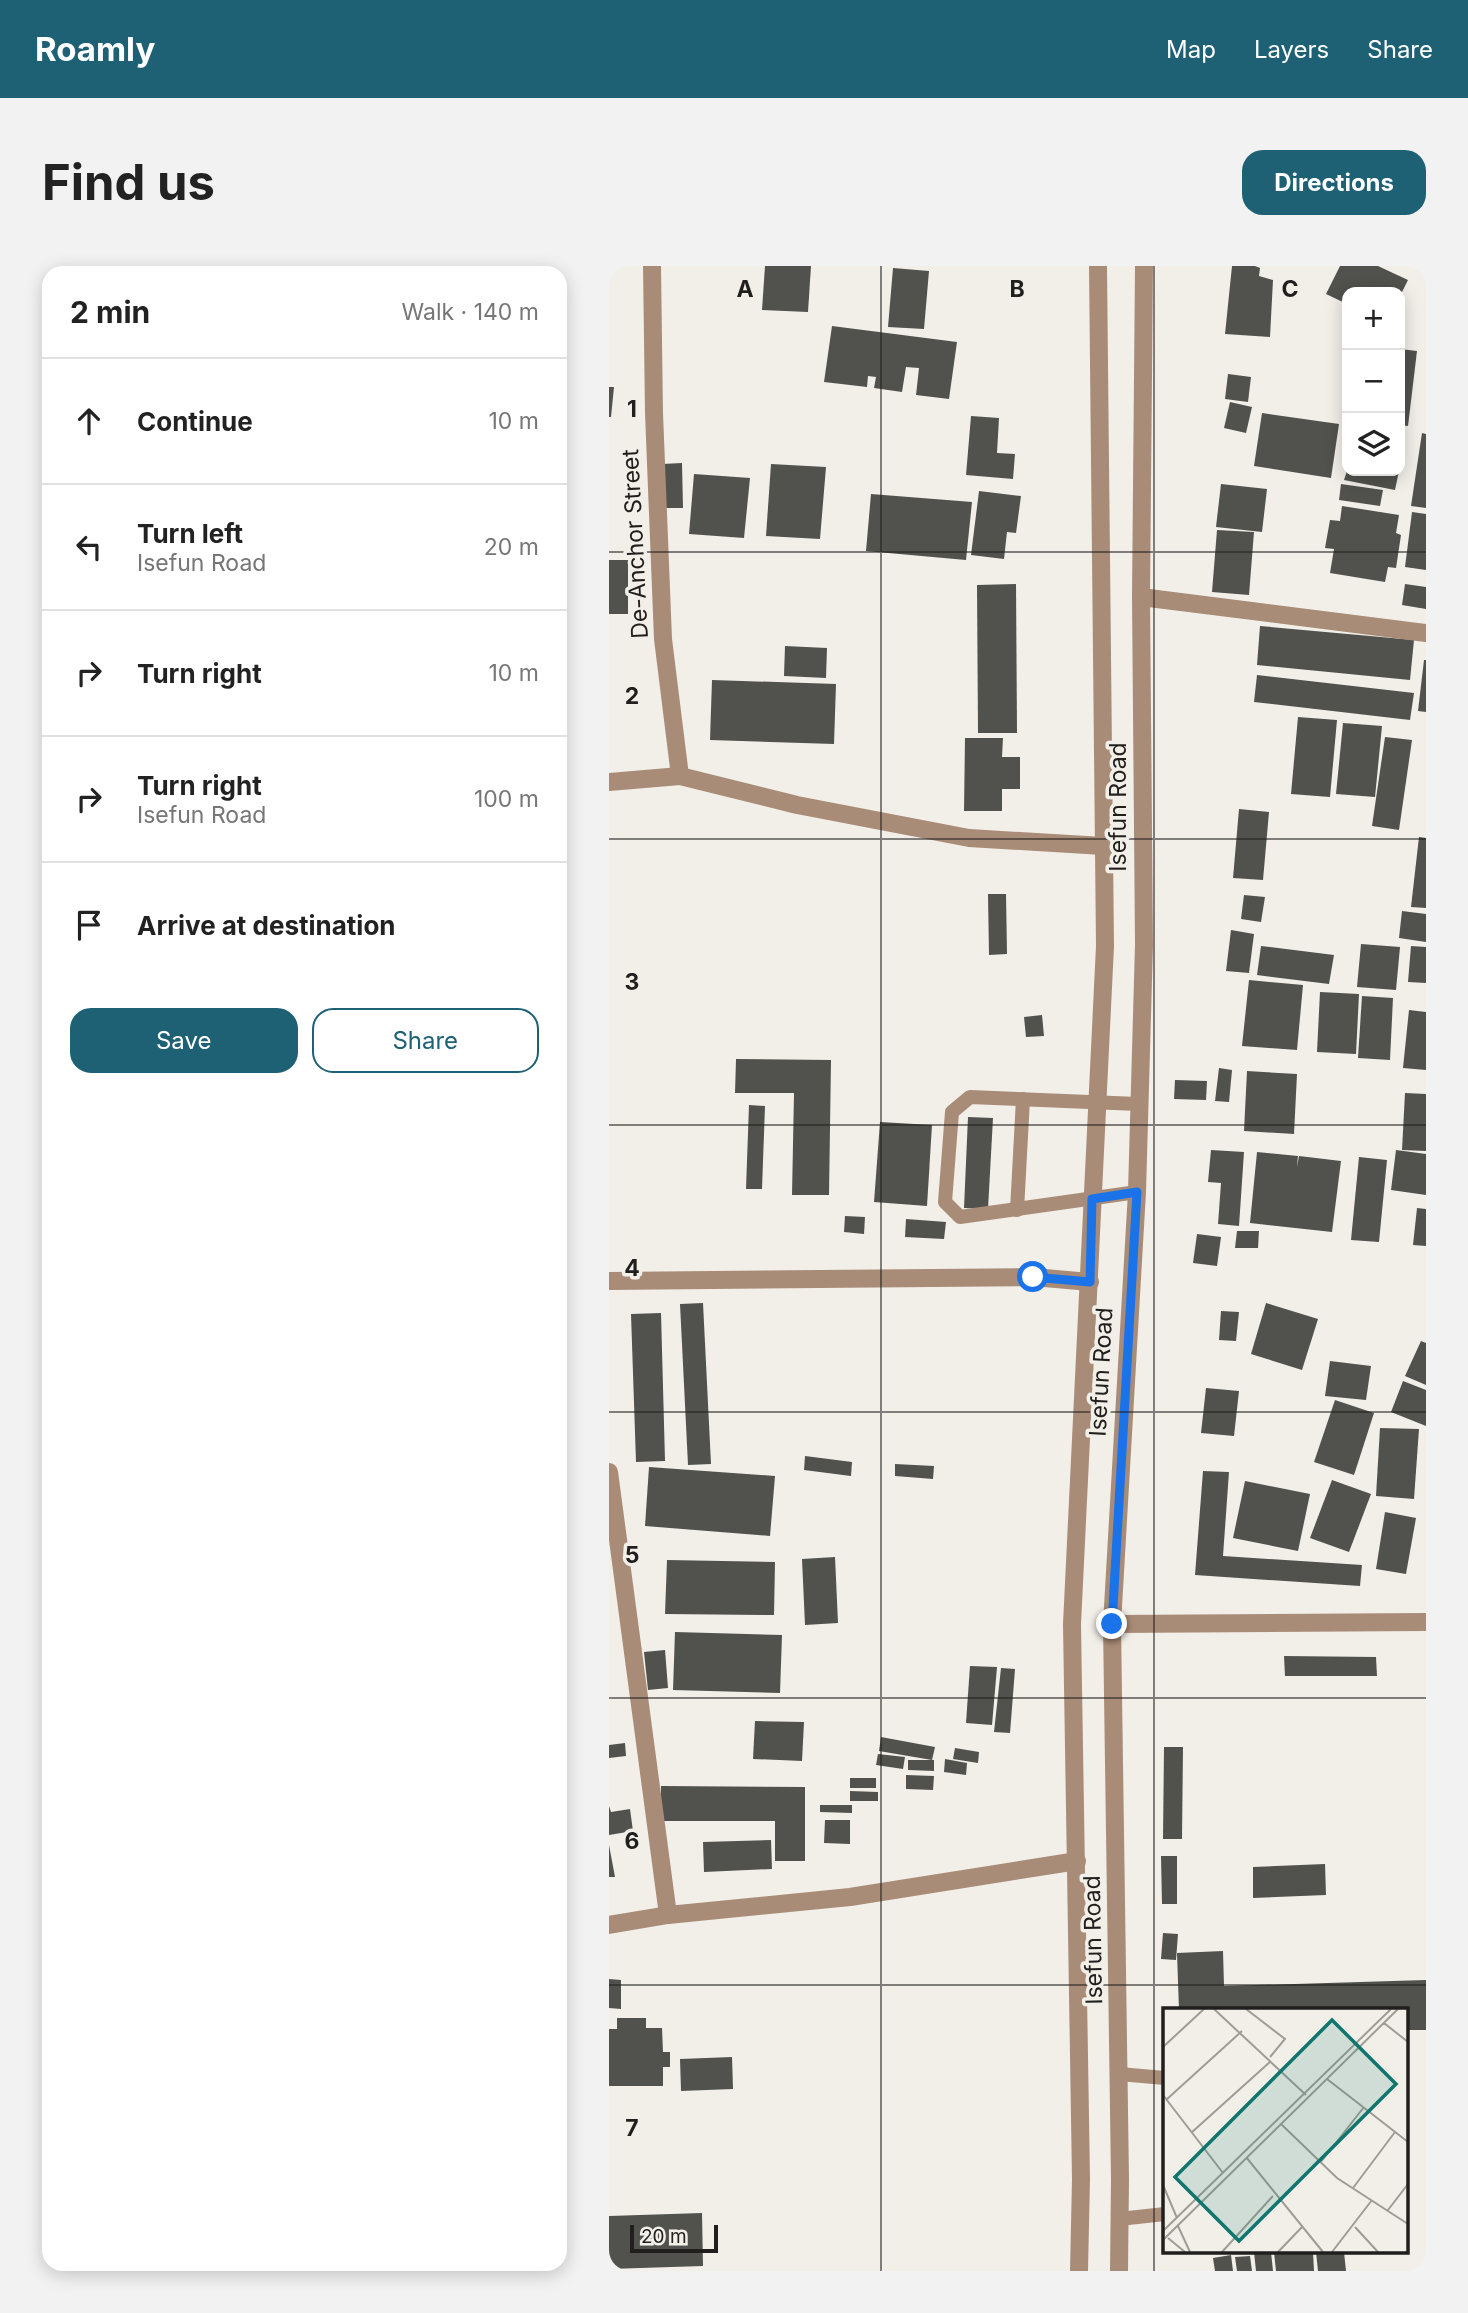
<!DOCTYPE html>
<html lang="en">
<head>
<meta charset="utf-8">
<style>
  :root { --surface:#fff; --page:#f2f2f2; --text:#222; --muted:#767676; --line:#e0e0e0; --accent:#1e6074 }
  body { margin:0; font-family:Inter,sans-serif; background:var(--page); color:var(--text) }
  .controls { position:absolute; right:21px; top:21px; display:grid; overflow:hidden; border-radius:14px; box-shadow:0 4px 18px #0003 }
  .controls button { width:63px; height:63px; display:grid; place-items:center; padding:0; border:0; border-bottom:2px solid var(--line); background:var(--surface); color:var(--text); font:35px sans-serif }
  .scale { position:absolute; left:21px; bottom:18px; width:88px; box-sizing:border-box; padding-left:7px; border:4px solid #201f1d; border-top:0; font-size:19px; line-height:24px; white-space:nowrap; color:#201f1d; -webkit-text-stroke:5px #f2efe9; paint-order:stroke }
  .stop { position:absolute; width:21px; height:21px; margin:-16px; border:5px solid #1a73e8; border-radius:50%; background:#fff }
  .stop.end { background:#1a73e8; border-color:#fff; box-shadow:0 2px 7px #0008 }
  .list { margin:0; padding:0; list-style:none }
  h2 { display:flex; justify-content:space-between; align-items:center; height:91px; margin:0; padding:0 28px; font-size:30px }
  h2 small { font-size:23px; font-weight:400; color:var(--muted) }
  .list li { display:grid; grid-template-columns:46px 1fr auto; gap:21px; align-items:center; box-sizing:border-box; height:126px; padding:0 28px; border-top:2px solid var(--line) }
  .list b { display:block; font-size:26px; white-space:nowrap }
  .list p { margin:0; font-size:23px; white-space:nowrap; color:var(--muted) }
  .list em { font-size:23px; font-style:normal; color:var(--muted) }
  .actions { display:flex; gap:14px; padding:21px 28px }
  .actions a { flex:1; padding:16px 0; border:2px solid var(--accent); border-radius:21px; text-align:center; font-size:24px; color:var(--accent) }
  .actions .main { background:var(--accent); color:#fff }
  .icon { flex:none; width:38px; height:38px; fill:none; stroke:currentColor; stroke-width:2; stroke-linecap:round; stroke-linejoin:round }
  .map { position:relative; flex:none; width:817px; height:2005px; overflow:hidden; border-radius:21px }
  header { display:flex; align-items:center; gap:42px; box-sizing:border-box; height:98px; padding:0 35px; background:var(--accent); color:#fff }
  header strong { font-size:33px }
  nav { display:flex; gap:38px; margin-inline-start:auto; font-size:24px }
  .intro { display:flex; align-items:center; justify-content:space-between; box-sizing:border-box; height:168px; padding:0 42px }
  h1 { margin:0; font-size:49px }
  .button { padding:18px 32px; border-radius:21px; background:var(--accent); color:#fff; font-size:24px; font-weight:700 }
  main { display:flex; gap:42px; padding:0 42px }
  aside { flex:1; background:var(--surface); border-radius:21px; box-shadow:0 4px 18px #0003 }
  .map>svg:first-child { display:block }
  .building { fill:#51524d }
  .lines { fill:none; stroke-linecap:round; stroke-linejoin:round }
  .service { stroke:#a98c77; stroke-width:14 }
  .minor { stroke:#a98c77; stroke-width:18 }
  .tertiary { stroke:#a98c77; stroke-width:18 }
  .route { stroke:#1a73e8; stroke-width:9 }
  .grid { fill:none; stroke:#201f1d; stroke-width:2; stroke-opacity:0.55 }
  .labels { text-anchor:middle; stroke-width:7; stroke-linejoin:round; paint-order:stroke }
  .street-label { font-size:23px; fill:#201f1d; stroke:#f2efe9 }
  .inset-road { fill:none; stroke:#9e9c97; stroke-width:2 }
  .view { fill:#0f766e; fill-opacity:0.15; stroke:#0f766e; stroke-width:3.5 }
  .inset-edge { fill:none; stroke:#201f1d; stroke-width:3.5 }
  .grid-label { font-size:23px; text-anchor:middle; font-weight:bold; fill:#201f1d; stroke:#f2efe9; stroke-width:7; stroke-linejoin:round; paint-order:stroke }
</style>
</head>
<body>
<header>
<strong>Roamly</strong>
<nav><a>Map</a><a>Layers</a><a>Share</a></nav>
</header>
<div class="intro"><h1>Find us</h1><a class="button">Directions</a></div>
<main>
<aside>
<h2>2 min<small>Walk · 140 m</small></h2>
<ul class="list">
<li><svg class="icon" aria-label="ahead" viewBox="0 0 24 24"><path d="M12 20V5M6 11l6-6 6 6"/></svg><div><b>Continue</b></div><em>10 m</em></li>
<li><svg class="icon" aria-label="left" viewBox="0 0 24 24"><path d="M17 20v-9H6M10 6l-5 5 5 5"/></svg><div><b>Turn left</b><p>Isefun Road</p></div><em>20 m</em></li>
<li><svg class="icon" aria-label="right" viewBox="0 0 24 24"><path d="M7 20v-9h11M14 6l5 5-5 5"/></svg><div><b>Turn right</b></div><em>10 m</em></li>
<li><svg class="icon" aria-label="right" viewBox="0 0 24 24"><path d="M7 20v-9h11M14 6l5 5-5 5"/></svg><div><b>Turn right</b><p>Isefun Road</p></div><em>100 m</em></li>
<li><svg class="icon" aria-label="arrive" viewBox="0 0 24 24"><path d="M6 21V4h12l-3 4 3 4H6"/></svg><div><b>Arrive at destination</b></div></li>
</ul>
<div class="actions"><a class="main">Save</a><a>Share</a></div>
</aside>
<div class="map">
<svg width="817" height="2005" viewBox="0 0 817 2005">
  <rect width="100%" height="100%" fill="#f2efe9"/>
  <g class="building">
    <path d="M156,0H202L199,46L153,44Z"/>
    <path d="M623,0H646L651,2L650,10L664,14L661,71L616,68Z"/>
    <path d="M731,0H769L799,14L793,26H738V38L717,28Z"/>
    <path d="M284,2L320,5L315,63L279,61Z"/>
    <path d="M223,60L348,76L340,133L307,129L310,102L297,101L293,126L265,122L267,111L259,110L258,121L215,116Z"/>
    <path d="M791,83L808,85L799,160L791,159Z"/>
    <path d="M619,108L642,111L639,136L616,133Z"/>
    <path d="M0,121H5L2,151H0Z"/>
    <path d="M621,136L643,141L637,167L615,162Z"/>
    <path d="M653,147L730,158L722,212L645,200Z"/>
    <path d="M362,150L390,152L388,187L406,188L404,213L357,209Z"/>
    <path d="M813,167L817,168V242L802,240Z"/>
    <path d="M73,197L74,242H54L53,198Z"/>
    <path d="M162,198L217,201L211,273L157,270Z"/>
    <path d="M738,205H790L786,224L735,214Z"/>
    <path d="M85,208L141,212L135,272L80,268Z"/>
    <path d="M612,218L658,223L653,266L607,261Z"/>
    <path d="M732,218L774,224L771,240L730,234Z"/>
    <path d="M370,225L412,230L407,267L398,266L395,293L362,289Z"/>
    <path d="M262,228L363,236L357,294L257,285Z"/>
    <path d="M733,240L790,249L787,267L792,269L787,302L779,301L776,316L721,307L725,283L716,282L721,254L731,255Z"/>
    <path d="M803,246L817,248V304L796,301Z"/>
    <path d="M608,264L645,266L640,329L603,326Z"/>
    <rect x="0" y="294" width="19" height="54"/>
    <path d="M407,318L408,467H369L368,319Z"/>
    <path d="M796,318L817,321V343L793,339Z"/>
    <path d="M651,360L805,374L801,414L648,399Z"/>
    <path d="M176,380L218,382L217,412L175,410Z"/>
    <path d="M815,394H817V446L809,445Z"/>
    <path d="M648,409L805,427L801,454L645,436Z"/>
    <path d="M103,414L227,418L225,478L101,474Z"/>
    <path d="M689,451L728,454L721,531L682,528Z"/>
    <path d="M734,457L773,460L766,531L727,528Z"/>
    <path d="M776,471L803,474L790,564L763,560Z"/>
    <path d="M356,472H394L393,491H411V523H393V545H355Z"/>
    <path d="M630,543L660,546L654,614L624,612Z"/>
    <path d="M810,571L817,572V642L802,641Z"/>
    <path d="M379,628H397L398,688L380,689Z"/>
    <path d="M635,629L656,631L652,656L632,653Z"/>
    <path d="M793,645L817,648V676L790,672Z"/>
    <path d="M622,664L645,668L640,707L617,705Z"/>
    <path d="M752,678L791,681L787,724L748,721Z"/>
    <path d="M652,680L725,689L720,718L648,709Z"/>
    <path d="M802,680L817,681V717L799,716Z"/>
    <path d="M640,714L694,719L688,784L633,780Z"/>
    <path d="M711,726L750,728L747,788L708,786Z"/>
    <path d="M753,730L784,732L781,794L749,792Z"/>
    <path d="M800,744L817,746V804L794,802Z"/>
    <path d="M433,749L435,770L417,771L415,751Z"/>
    <path d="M127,793L222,794L220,929H183L185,827H126Z"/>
    <path d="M610,802L623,804L620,836L606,835Z"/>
    <path d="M638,805L688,808L685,868L635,865Z"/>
    <path d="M566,814L598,815L597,834L565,833Z"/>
    <path d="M796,827L817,828V885L793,884Z"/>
    <path d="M140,839L156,840L153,923H137Z"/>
    <path d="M359,851L384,852L379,943L355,942Z"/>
    <path d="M271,856L323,859L318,940L265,936Z"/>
    <path d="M602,884L635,886L630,960L609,958L612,917L599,916Z"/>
    <path d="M787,884L817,888V929L782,924Z"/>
    <path d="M648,886L689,890L688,901L690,890L732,895L723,966L641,957Z"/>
    <path d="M750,891L778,894L770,976L742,974Z"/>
    <path d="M808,942L817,943V980L804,979Z"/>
    <path d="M236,950L256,951L255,968L235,966Z"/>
    <path d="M297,953L337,956L335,973L296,971Z"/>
    <path d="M628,965H650L649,982H626Z"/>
    <path d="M588,968L612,971L608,1000L584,997Z"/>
    <path d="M94,1037L102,1198L79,1199L71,1038Z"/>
    <path d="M657,1037L709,1053L693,1104L642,1088Z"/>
    <path d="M612,1045L630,1046L627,1075L610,1074Z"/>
    <path d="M52,1047L56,1195L27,1196L22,1048Z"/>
    <path d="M812,1075L817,1077V1119L796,1110Z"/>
    <path d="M721,1095L762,1100L757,1134L716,1130Z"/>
    <path d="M794,1115L817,1124V1160L782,1146Z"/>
    <path d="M597,1122L630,1125L625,1170L592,1167Z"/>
    <path d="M726,1134L765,1147L745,1209L705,1196Z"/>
    <path d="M771,1162L810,1163L805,1233L767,1230Z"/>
    <path d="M196,1190L243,1196L242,1210L195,1204Z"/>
    <path d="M286,1198L325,1200L324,1213L286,1210Z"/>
    <path d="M40,1201L166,1210L161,1270L36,1260Z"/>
    <path d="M594,1205L620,1206L614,1290L753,1299L751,1320L586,1309Z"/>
    <path d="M723,1214L762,1228L740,1286L701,1272Z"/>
    <path d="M636,1215L701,1228L689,1285L624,1272Z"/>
    <path d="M776,1246L807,1252L797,1308L767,1303Z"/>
    <path d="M226,1291L229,1357L196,1359L193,1293Z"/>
    <path d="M58,1294L166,1296L165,1349L56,1348Z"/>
    <path d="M66,1366L173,1369L171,1427L64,1424Z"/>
    <path d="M56,1384L59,1422L39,1424L35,1386Z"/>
    <path d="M675,1390L767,1391L768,1410H676Z"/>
    <path d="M361,1400L388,1401L383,1459L357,1457Z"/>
    <path d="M392,1402L406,1403L401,1467L385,1466Z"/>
    <path d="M146,1455L195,1456L193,1495L144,1493Z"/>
    <path d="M272,1471L326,1481L323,1494L270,1485Z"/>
    <path d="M16,1477L17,1490L0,1492V1479Z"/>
    <path d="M555,1481H574L573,1573H554Z"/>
    <path d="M346,1482L370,1486L369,1497L344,1493Z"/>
    <path d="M269,1488L296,1491L294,1503L267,1499Z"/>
    <path d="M336,1493L358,1497L357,1509L335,1506Z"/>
    <path d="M299,1494H325V1505L299,1504Z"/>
    <path d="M297,1509L325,1510L324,1524L297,1523Z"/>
    <rect x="241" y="1512" width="26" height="10"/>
    <path d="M52,1520L196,1521V1595H166V1555H52Z"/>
    <path d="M241,1525L269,1526V1535H241Z"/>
    <path d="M211,1539H243V1547L211,1546Z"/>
    <path d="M0,1540L2,1546L21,1543L24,1565L0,1569Z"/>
    <path d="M216,1554H241V1578L215,1577Z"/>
    <path d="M162,1574L163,1603L95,1606L94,1576Z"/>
    <path d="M0,1579L6,1611H0Z"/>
    <path d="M552,1590H568V1638H553Z"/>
    <path d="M716,1598L717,1629L644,1632V1601Z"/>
    <path d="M554,1667L569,1668L567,1694L552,1693Z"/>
    <path d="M614,1685L615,1720L817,1714V1764H798V1744H570L568,1687Z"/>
    <path d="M0,1713L12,1714V1743L0,1742Z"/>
    <path d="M8,1752H37V1762H53L54,1786H61V1801H54V1820H0V1763H8Z"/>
    <path d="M123,1791L124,1823L72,1825L71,1793Z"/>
    <path d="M93,1947L94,2000L0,2003V1950Z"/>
    <path d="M645,1986H662L664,2005H647Z"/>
    <path d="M665,1986H704L705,2005H667Z"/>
    <path d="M707,1986H735L737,2005H709Z"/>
    <path d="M622,1989L624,2005H606L604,1992Z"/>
    <path d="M641,1990L643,2005H628L626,1991Z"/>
  </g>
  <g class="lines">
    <g class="service">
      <path d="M528,926L351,951L336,936L343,846L361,831L529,838"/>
      <path d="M408,944L414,833"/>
      <path d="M510,1808L556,1812"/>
      <path d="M510,1953L556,1948"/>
    </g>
    <g class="minor">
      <path d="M43,0L45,147L54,373L71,510"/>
      <path d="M532,331L817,367"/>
      <path d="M0,516L71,510L188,539L360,572L494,580"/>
      <path d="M0,1015L424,1011L481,1016"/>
      <path d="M0,1206L59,1649"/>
      <path d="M503,1358L817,1356"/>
      <path d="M0,1659L59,1649L241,1631L468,1595"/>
    </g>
    <g class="tertiary">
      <path d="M470,2005L472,1913L463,1358L496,680L489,0"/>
      <path d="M510,2005L511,1913L503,1358L528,926L535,679L532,331L535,0"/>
    </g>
  </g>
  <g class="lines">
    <path class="route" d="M424,1011L481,1016L483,933L528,926L503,1358"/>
  </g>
  <path class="grid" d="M272,0V2005M545,0V2005M0,286H817M0,573H817M0,859H817M0,1146H817M0,1432H817M0,1719H817"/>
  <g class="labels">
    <g class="street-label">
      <text transform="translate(26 278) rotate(-93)" y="8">De-Anchor Street</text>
      <text transform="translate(509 541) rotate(-90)" y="8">Isefun Road</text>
      <text transform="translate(492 1106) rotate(-87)" y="8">Isefun Road</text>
      <text transform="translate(484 1674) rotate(-91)" y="8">Isefun Road</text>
    </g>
  </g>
  <g transform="translate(554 1742)">
    <rect width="245" height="245" fill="#f2efe9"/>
    <path class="inset-road" d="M51,1L143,87M83,1L122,31L107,49M221,15L245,34M0,39L41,1M164,71L245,134M0,87L60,165M3,92L79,23M118,116L174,170L245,216M28,125L108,53M83,149L160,244M157,155L201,99M0,177L14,210M190,180L232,124M225,202L245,176M15,218L27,244M192,219L215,244M0,223L228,1M5,230L22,244M0,232L235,1M59,244L110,188M115,244L140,218M169,244L209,192"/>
    <path class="view" d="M169,12L233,76L76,233L12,169Z"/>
    <rect width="245" height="245" class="inset-edge"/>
  </g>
  <g class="grid-label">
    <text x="136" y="31">A</text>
    <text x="408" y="31">B</text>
    <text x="681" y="31">C</text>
    <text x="23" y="151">1</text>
    <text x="23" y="438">2</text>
    <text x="23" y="724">3</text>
    <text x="23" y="1010">4</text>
    <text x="23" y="1297">5</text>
    <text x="23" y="1583">6</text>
    <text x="23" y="1870">7</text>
  </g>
</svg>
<div class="controls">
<button>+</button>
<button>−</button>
<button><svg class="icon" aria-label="layers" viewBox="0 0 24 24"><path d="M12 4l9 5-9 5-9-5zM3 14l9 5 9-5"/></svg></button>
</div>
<div class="scale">20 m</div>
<div class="stop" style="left:424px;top:1011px"></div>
<div class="stop end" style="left:503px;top:1358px"></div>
</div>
</main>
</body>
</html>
